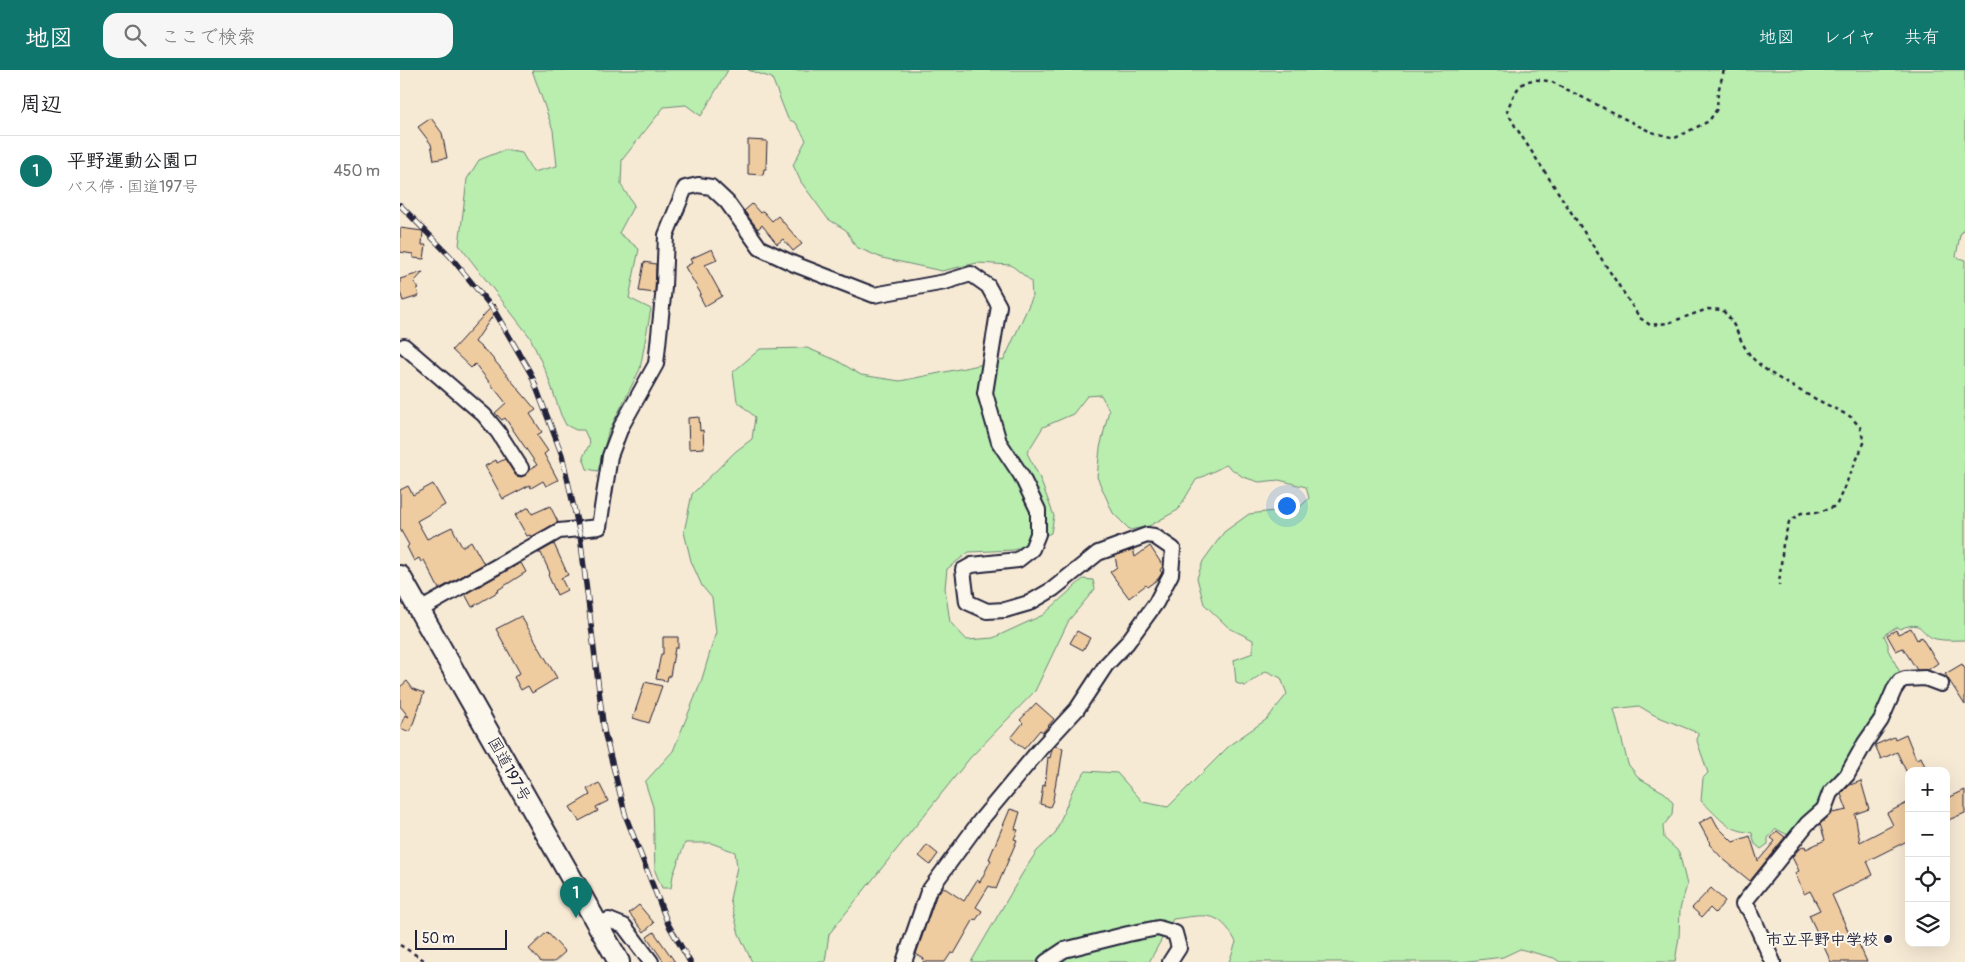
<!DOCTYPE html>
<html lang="ja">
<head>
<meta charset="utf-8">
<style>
  :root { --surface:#fff; --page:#f6f6f6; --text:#202124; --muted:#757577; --line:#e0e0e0; --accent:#0f766e }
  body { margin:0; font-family:Pangolin,"Klee One",sans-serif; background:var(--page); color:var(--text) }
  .controls { position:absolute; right:15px; bottom:15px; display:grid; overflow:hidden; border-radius:10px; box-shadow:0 5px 20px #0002 }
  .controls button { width:45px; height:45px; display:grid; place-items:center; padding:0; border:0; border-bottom:1px solid var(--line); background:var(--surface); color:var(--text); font:25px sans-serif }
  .scale { position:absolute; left:15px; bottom:12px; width:92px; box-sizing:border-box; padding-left:5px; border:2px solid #22223b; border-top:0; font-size:14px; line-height:18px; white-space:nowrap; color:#22223b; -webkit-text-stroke:4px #fbf7ec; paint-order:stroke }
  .you { position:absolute; left:886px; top:435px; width:18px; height:18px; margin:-12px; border:4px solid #fff; border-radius:50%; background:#1a73e8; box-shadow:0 0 0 8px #1a73e833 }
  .badge { display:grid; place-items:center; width:32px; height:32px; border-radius:50%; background:var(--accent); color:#fff; font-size:16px; font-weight:700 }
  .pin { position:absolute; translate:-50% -41px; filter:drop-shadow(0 1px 2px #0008) }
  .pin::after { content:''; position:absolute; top:26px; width:18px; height:15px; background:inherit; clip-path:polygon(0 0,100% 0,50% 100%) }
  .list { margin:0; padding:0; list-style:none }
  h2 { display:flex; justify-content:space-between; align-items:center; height:65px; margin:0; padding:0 20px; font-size:21px }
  h2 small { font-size:16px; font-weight:400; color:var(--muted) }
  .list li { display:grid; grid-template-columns:32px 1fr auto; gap:15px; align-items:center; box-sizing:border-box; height:70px; padding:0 20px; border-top:1px solid var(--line) }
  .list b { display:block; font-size:19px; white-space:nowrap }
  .list p { margin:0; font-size:16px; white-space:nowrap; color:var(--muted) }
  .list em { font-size:16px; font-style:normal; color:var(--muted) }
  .icon { flex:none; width:28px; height:28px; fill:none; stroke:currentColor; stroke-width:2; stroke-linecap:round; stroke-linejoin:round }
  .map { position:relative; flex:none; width:1565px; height:892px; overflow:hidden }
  header { display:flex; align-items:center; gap:30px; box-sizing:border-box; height:70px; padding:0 25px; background:var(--accent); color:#fff }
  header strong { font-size:24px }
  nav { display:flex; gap:28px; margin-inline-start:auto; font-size:18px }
  .search { width:350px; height:45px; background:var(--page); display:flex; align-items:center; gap:12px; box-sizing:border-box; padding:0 18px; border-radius:15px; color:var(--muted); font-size:19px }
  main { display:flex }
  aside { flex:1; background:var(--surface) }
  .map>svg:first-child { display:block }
  .green { fill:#b9eeaf; stroke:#6e8875 }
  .building { fill:#efcba0; stroke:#22223b }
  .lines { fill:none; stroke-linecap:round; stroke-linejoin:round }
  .minor-casing { stroke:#22223b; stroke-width:18 }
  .highway-casing { stroke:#22223b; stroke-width:24 }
  .path { stroke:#22223b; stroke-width:2.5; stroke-dasharray:4 4; stroke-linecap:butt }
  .minor { stroke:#fbf7ec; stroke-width:14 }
  .highway { stroke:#fbf7ec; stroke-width:20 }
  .rail-casing { stroke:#22223b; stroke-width:5.5 }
  .rail { stroke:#fbf7ec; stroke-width:4; stroke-dasharray:11; stroke-linecap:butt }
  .poi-dot { fill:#22223b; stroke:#fbf7ec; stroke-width:2 }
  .labels { text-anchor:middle; stroke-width:4; stroke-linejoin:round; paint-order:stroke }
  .street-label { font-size:16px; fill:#22223b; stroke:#fbf7ec }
  .poi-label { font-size:16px; font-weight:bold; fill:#22223b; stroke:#fbf7ec; text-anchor:end }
</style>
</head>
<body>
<header>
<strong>地図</strong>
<div class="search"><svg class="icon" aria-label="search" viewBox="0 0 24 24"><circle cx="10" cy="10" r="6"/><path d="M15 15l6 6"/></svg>ここで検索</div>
<nav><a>地図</a><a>レイヤ</a><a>共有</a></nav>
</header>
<main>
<aside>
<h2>周辺<small></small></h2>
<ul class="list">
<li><span class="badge">1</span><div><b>平野運動公園口</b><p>バス停 · 国道197号</p></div><em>450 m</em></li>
</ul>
</aside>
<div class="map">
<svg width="1565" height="892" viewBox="0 0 1565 892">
  <rect width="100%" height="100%" fill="#f7ead5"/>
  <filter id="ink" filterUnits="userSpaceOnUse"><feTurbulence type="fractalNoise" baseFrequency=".02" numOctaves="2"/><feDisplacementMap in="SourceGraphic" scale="10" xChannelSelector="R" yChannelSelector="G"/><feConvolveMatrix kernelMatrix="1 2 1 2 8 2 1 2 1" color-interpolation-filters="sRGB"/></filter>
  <g filter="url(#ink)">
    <g class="green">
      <path d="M132,0H328L301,46L286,35L264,37L222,90L221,115L234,135L219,163L239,179L229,228L251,239L240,299L208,363L198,401L187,399L183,387L190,373L184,360H176L166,355L161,345L148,307L130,267L59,175L67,109L79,90L104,80L122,83L133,102L157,96L153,60Z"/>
      <path d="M348,0H1565V156L1560,165L1556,187L1565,190V570C1556,570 1545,571 1536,569C1519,565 1525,548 1500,559L1496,557L1484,565L1488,574V580L1501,604L1489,619L1451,693L1390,766L1376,759L1368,768V774L1361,779L1355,774L1352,763C1323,759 1321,748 1301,731L1303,708L1308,703L1297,671L1298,663L1254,645L1239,636L1214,639L1228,694L1239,708L1265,723L1273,733L1272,745L1263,756L1264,768L1279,782L1287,815L1280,839L1279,867L1275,892H1160L1154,888L1120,879L1103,887L1061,892H829L836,872C819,839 805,845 773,849L749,892H571L622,804L637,781L655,764L673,719L686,701L717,703L743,732L768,737L831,674L867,649L887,624L881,608L866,601L845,616L836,613L834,590L853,583V570L829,558L804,534L797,508L803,491L824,462L849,444L899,438L909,428L906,417L879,410L859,412L843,407L826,395L796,410L778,440L749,456L730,460L713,443L697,407L700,378L709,340L701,325L687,326L673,344L643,357L627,383L639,406L654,446L651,463L614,480L569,482L547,499L545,518L550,552L567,570L593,568L643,545L683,509L693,510L695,519L669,550L635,621L570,688L429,864L425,892H352L339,864L330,829L337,797L335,782L311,773H285L273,805L271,818H262L255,801L253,737L245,712L273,681L301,612L316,562L312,528L302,516L291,491L284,462L292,424L336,381L352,369L355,347L337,331L333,302L360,279L407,278L436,290L461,305L500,311L604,290L632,228L631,211L611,195L577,193L542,201L482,188L456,177L446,160L428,149L401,112L393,95L406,70L396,53L388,49L372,8Z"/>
    </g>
    <g class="building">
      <path d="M31,48L42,63L47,88L34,90L31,74L18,57Z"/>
      <path d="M348,70L367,71L366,99H364L363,105L348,104Z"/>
      <path d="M352,134L360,143L363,141L372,151L378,146L402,174L393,181L383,169L377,174L362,155L358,159L344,141Z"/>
      <path d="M0,158L23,161L22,175H26L24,189L13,188V184L0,182Z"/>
      <path d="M312,179L317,190L305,195L322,226L305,236L299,225L301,224L285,197L292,193L290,189Z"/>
      <path d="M244,192L256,194L255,223L239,221Z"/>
      <path d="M23,202L14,212L19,218L17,219L19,226L3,231L0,222V209Z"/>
      <path d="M94,234L98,238L75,272L89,284L136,340L130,344L142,362L137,365L148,381L144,384L158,410L146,416L143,411L131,418L130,415L103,429L85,396L96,390L97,393L105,389L116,406L121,407L126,405L130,399L137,395L105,348L102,350L95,343L106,333L75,294L71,298L52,280Z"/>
      <path d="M299,347L300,361L303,360L304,378L289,379L288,348Z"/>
      <path d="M33,414L45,435L17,451L27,469L52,457L62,477L71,471L84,494L39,519L24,490L21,492L19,488L14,491L7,477L9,475L0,459V420L8,416L13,425Z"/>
      <path d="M150,436L158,452L131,467L130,465L127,466L115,445L129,437L132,444Z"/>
      <path d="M154,474L168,505L161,508L167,520L157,525L148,505L150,503L141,483H138Z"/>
      <path d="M750,476L763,496L760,500L762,503L758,509L747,517L746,515L729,528L710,502L717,497L715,486L733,479L735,487Z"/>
      <path d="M121,493L126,502L98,520L99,521L72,537L65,524Z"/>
      <path d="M121,546L157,608L132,623L128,616L121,620L114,607L120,603L96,559Z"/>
      <path d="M1511,558L1517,570L1521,567L1538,593L1528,600H1517L1503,578L1496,581L1487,565L1496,560L1498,564Z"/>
      <path d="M677,561L690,568L683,580L670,573Z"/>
      <path d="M263,567H278V578H275L270,606H268L267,611L256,609L261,584H263Z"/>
      <path d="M1562,594L1565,599V635L1545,604Z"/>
      <path d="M7,611L13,619L24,623L10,662L0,658L5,645L9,647L0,636V617Z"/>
      <path d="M245,612L262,616L249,653L233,648Z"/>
      <path d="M636,633L654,649L643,662L640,660L624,679L611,668L623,653L620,650Z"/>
      <path d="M1506,664L1516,689L1521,687L1527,701H1506L1497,682L1481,689L1475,675L1494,667L1495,669Z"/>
      <path d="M655,676L663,678L659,705H657L653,730L650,737L640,734L643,715L645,716L648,687L650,688L652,679Z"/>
      <path d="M1461,711L1469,739L1455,744L1460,772L1493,755L1487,743L1509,732V770L1467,791L1473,805L1432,825L1449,863L1453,861L1467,892H1431L1409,845L1420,840L1410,821L1404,824L1395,803L1399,801L1392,787L1399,779L1405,776L1406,779L1425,770L1420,754L1432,743L1447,740L1441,724L1450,715Z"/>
      <path d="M199,713L208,731L196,737L198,741L179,751L170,737L190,725L187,719Z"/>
      <path d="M1565,720V743L1546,751V729Z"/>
      <path d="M610,739L620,742L615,759L618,760L614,769L617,770L596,819L589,816L576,837L582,841L576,850L574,849L554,884L551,883L545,892H523L524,889L516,884L536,826L543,817L564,831L577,810L580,812L591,790L589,789Z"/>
      <path d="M1312,746L1318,757L1333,772L1350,766L1358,791L1375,771L1371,768L1377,761L1385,767L1350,811L1322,788L1309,774L1310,773L1299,753Z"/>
      <path d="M527,775L538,784L530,795L519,786Z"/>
      <path d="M1311,818L1325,831L1315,843L1310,838L1302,847L1292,838Z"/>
      <path d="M239,835L254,853L244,862L229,843Z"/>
      <path d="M147,862L165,882L154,892H141L129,879Z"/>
      <path d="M254,862L275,892H264L247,867Z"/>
    </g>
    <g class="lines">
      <g class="minor-casing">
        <g id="minor">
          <path d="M4,276L84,345L98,362L121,398"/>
          <path d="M20,540L159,461L199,457L210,386L221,357L256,294L264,217L266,165L285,118L298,115L311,117L327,132L360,178L394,194L474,225L545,212L571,204L588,216L599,236L585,323L599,372L621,405L638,440V464L632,479L618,490L572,495L563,500L567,532L587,541L605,540L629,533L653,519L698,483L747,465L754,466L773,479L771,504L756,533L727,573L706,595L677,639L640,679L580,751L528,822L504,892"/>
          <path d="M197,854L209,850L224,856L251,892"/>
          <path d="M646,892L664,880L728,864L758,858L775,863L779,878L770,892"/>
          <path d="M1373,892L1349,839L1343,834L1407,754L1424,739L1430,723L1447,705L1465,673L1481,650L1494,620L1500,611L1505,609L1525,608L1541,614"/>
        </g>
      </g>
      <g class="highway-casing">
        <path id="highway" d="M0,506L219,892"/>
      </g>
      <g class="path">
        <path d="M1324,0L1318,22L1317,39L1309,51L1275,68L1251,62L1152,12C1123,5 1117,15 1107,41L1115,56L1240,248L1250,255L1268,253L1308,239L1322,240C1338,255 1338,270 1350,285C1367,307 1425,333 1451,347L1460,357L1464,373L1436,436L1419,442L1401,443L1389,452L1383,474L1379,515"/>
        <path d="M0,875L27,892"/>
      </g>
      <use href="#minor" class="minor"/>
      <use href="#highway" class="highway"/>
      <g class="rail-casing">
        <path id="rail" d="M0,135L50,186L94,240L131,304L162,385L180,465L204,661L226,747L268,854L290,892"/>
      </g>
      <use href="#rail" class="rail"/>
    </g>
  </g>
  <circle class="poi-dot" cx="1488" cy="869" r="5"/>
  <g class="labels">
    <g class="street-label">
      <text transform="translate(110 699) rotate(61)" y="6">国道197号</text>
    </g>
    <g class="poi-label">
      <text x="1478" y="875">市立平野中学校</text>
    </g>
  </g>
</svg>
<div class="controls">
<button>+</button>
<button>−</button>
<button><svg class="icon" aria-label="locate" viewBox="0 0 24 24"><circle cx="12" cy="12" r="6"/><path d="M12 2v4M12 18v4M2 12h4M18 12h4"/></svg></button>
<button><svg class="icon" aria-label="layers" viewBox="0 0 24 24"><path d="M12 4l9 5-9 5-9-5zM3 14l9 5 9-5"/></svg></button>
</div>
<div class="scale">50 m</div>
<div class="you"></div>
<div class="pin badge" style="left:176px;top:848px">1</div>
</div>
</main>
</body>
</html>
